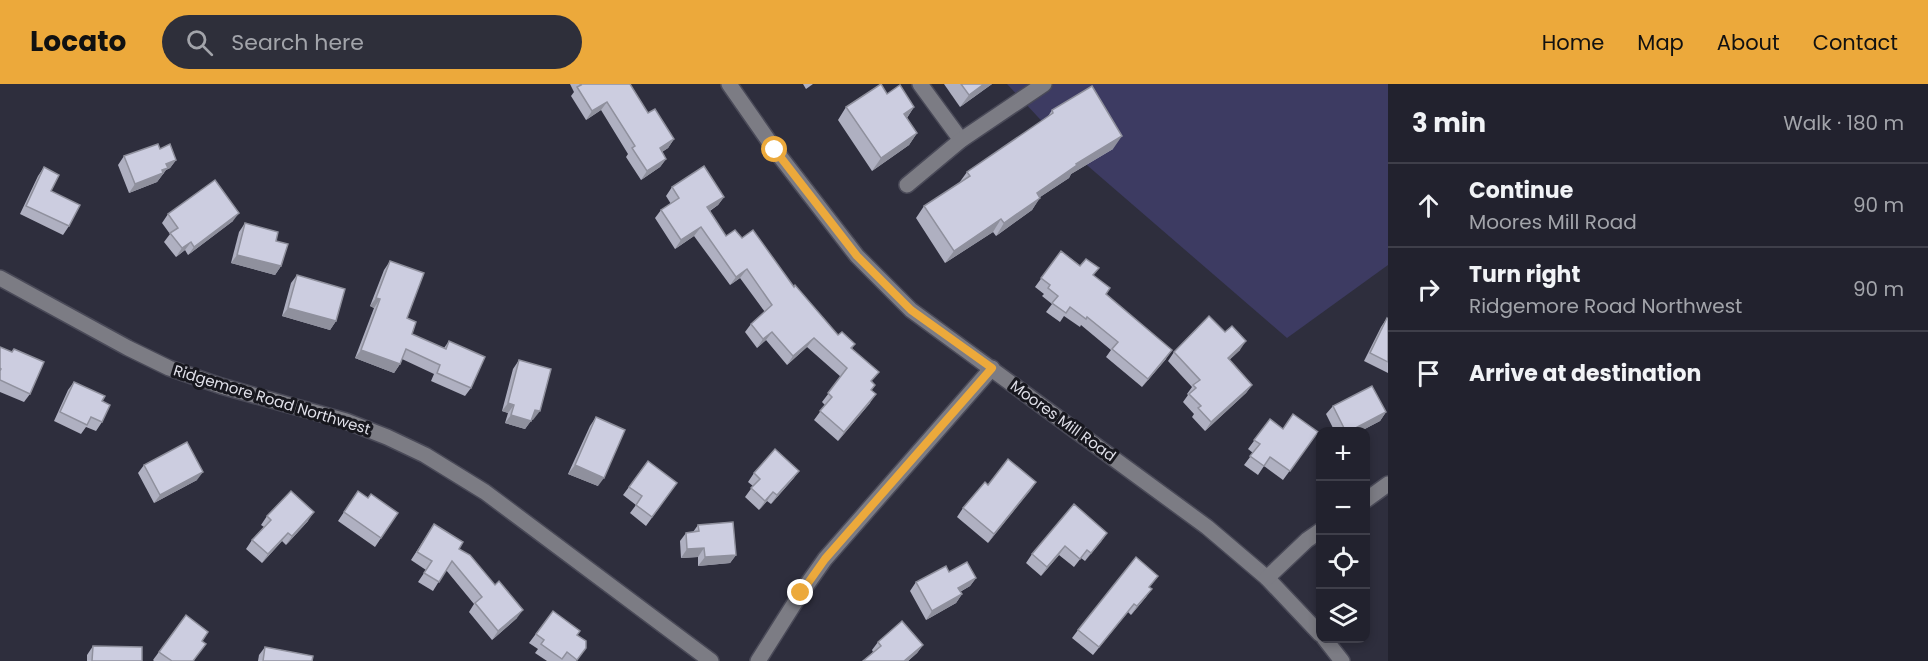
<!DOCTYPE html>
<html lang="en">
<head>
<meta charset="utf-8">
<style>
  :root { --surface:#22222e; --page:#2e2f3a; --text:#f1f3f6; --muted:#a2a4aa; --line:#3f3f4a; --accent:#eca93b }
  body { margin:0; font-family:Poppins,sans-serif; background:var(--page); color:var(--text) }
  .controls { position:absolute; right:18px; bottom:18px; display:grid; overflow:hidden; border-radius:12px; box-shadow:0 3px 9px #0003 }
  .controls button { width:54px; height:54px; display:grid; place-items:center; padding:0; border:0; border-bottom:2px solid var(--line); background:var(--surface); color:var(--text); font:30px sans-serif }
  .stop { position:absolute; width:18px; height:18px; margin:-14px; border:4px solid #eca93b; border-radius:50%; background:#fff }
  .stop.end { background:#eca93b; border-color:#fff; box-shadow:0 2px 6px #0008 }
  .list { margin:0; padding:0; list-style:none }
  h2 { display:flex; justify-content:space-between; align-items:center; height:78px; margin:0; padding:0 24px; font-size:26px }
  h2 small { font-size:20px; font-weight:400; color:var(--muted) }
  .list li { display:grid; grid-template-columns:39px 1fr auto; gap:18px; align-items:center; box-sizing:border-box; height:84px; padding:0 24px; border-top:2px solid var(--line) }
  .list b { display:block; font-size:22px; white-space:nowrap }
  .list p { margin:0; font-size:20px; white-space:nowrap; color:var(--muted) }
  .list em { font-size:20px; font-style:normal; color:var(--muted) }
  .icon { flex:none; width:33px; height:33px; fill:none; stroke:currentColor; stroke-width:2; stroke-linecap:round; stroke-linejoin:round }
  .map { position:relative; flex:none; width:1388px; height:577px; overflow:hidden }
  header { display:flex; align-items:center; gap:36px; box-sizing:border-box; height:84px; padding:0 30px; background:var(--accent); color:#111 }
  header strong { font-size:28px }
  nav { display:flex; gap:33px; margin-inline-start:auto; font-size:21px }
  .search { width:420px; height:54px; background:var(--page); display:flex; align-items:center; gap:15px; box-sizing:border-box; padding:0 21px; border-radius:33px; color:var(--muted); font-size:22px }
  main { display:flex }
  aside { flex:1; background:var(--surface) }
  .map>svg:first-child { display:block }
  .green { fill:#3d3b62 }
  .lines { fill:none; stroke-linecap:round; stroke-linejoin:round }
  .minor-casing { stroke:#4a4a58; stroke-width:18 }
  .minor { stroke:#7c7c84; stroke-width:15 }
  .wall { fill:#afb0c1 }
  .shaded-wall { fill:#8f909d }
  .building { fill:#cccde0; stroke:#8f909d; stroke-width:1.5 }
  .route { stroke:#eca93b; stroke-width:8 }
  .labels { text-anchor:middle; stroke-width:6; stroke-linejoin:round; paint-order:stroke }
  .street-label { font-size:15px; fill:#dfdfe8; stroke:#17171e }
</style>
</head>
<body>
<header>
<strong>Locato</strong>
<div class="search"><svg class="icon" aria-label="search" viewBox="0 0 24 24"><circle cx="10" cy="10" r="6"/><path d="M15 15l6 6"/></svg>Search here</div>
<nav><a>Home</a><a>Map</a><a>About</a><a>Contact</a></nav>
</header>
<main>
<div class="map">
<svg width="1388" height="577" viewBox="0 0 1388 577">
  <rect width="100%" height="100%" fill="#2e2e3d"/>
  <path class="green" d="M1007,0H1388V181L1287,254L1066,63Z"/>
  <g class="lines">
    <g class="minor-casing">
      <g id="minor">
        <path d="M729,0L775,66L857,172L911,226L1207,443L1267,494L1320,550"/>
        <path d="M920,0L961,56"/>
        <path d="M907,101L961,56L1044,0"/>
        <path d="M0,194L128,264L169,284L221,302L346,337L387,353L425,371L485,408L711,577"/>
        <path d="M1366,416L1388,400"/>
        <path d="M1267,494L1307,456L1320,447"/>
        <path d="M1324,554L1342,577"/>
        <path d="M758,577L801,509L825,475L992,284"/>
      </g>
    </g>
    <use href="#minor" class="minor"/>
  </g>
  <g class="wall">
    <path d="M570,0H630L648,29L674,55L668,64L662,68L666,75L660,83L641,96L626,73L628,70L601,26L586,36L571,12L574,8Z"/>
    <path d="M803,0H813L806,5Z"/>
    <path d="M944,0H992L960,23Z"/>
    <path d="M887,10L914,23L907,34L917,49L909,61L872,87L838,36L846,23Z"/>
    <path d="M1052,26L1113,65L1071,90L1069,94L1040,113L1032,126L996,152L993,148L945,179L916,134L924,122L959,99L967,88L1047,34Z"/>
    <path d="M160,65L176,76L170,84L166,86L157,98L129,109L118,81L124,72Z"/>
    <path d="M44,83L51,107L69,142L63,151L20,130L38,92Z"/>
    <path d="M672,103L724,113L718,121L710,127L726,152L742,154L794,203L838,251L855,260L852,264L872,297L875,301L871,307L870,319L838,357L814,336L825,321L822,318L841,293L807,263L787,281L766,256L757,264L745,248L751,240L765,228L740,194L730,201L694,152L675,165L655,134L661,126L671,120L666,112Z"/>
    <path d="M168,130L233,137L188,171L185,166L176,173L164,158L170,150L162,139Z"/>
    <path d="M245,139L276,157L281,182L275,191L231,179L239,148Z"/>
    <path d="M1061,167L1093,191L1106,210L1166,275L1142,303L1106,273L1111,266L1081,241L1080,243L1064,232L1060,238L1046,228L1052,220L1042,212L1044,210L1035,203Z"/>
    <path d="M390,177L412,250L444,264L449,257L471,304L465,312L431,297L434,290L402,275L400,280L394,289L355,274L374,224L370,222L384,186Z"/>
    <path d="M297,191L336,237L330,246L282,232L291,199Z"/>
    <path d="M1387,234L1388,235V289L1364,277L1381,243Z"/>
    <path d="M1225,248L1240,266L1229,276L1252,301L1246,309L1205,347L1192,333L1194,330L1183,318L1188,311L1187,310L1192,303L1168,277L1174,268Z"/>
    <path d="M0,263L12,268L14,265L30,310L24,318L0,308Z"/>
    <path d="M519,276L533,336L532,335L525,345L505,339L508,329L502,327L513,285Z"/>
    <path d="M74,298L102,317V338L96,347L86,343L81,350L54,337L68,306Z"/>
    <path d="M1333,322L1386,328L1380,337L1359,348H1335L1326,330Z"/>
    <path d="M596,333L598,402L568,390L590,342Z"/>
    <path d="M1270,335L1283,345L1318,348L1283,396L1264,382L1258,391L1244,381L1253,369L1248,365Z"/>
    <path d="M648,377L677,399L646,442L630,429L636,421L623,411Z"/>
    <path d="M144,381L197,396L154,419L138,389Z"/>
    <path d="M799,387L793,395L771,420L767,417L759,426L745,413L753,402L748,398L754,389Z"/>
    <path d="M1036,398L988,459L957,433L963,424L988,401Z"/>
    <path d="M358,407L368,414L398,429L375,463L338,437Z"/>
    <path d="M267,432L308,437L286,461L282,457L262,479L246,465L252,456L264,443L261,441Z"/>
    <path d="M434,440L459,465L517,534L492,556L469,528L474,520L446,486L433,507L418,498L426,486L411,476Z"/>
    <path d="M698,441L736,471L730,479L698,482V473L681,474L680,457L686,449L693,448Z"/>
    <path d="M1107,449L1085,477L1081,474L1074,483L1059,471L1041,492L1026,479L1032,470Z"/>
    <path d="M949,488L976,494L970,502L960,508L962,510L956,519L926,536L910,507L916,498Z"/>
    <path d="M1150,503L1146,513L1131,531L1128,528L1093,571L1072,554L1078,546Z"/>
    <path d="M553,527L577,551L586,564L576,577H547L535,569L538,565L529,559Z"/>
    <path d="M186,531L202,557L194,577H154L153,576Z"/>
    <path d="M878,558L923,561L917,569L908,577H863L873,568L872,566Z"/>
    <path d="M93,562L142,577H87V571Z"/>
    <path d="M265,563L312,577H258L259,571Z"/>
  </g>
  <g class="shaded-wall">
    <path d="M984,0H992L960,23L969,11Z"/>
    <path d="M607,18L601,26L586,36L592,27Z"/>
    <path d="M914,23L906,35L904,30Z"/>
    <path d="M917,49L909,61L872,87L881,74Z"/>
    <path d="M1122,52L1113,65L1071,90L1069,94L1028,121L1037,109L1076,80Z"/>
    <path d="M674,55L668,64L654,73L660,64Z"/>
    <path d="M666,75L660,83L641,96L647,87Z"/>
    <path d="M176,76L170,84L166,86L157,98L129,109L135,100L166,80Z"/>
    <path d="M724,113L718,121L701,132L707,123Z"/>
    <path d="M1040,114L1032,126L996,152L1004,139Z"/>
    <path d="M239,129L233,137L188,171L194,163Z"/>
    <path d="M1001,135L993,148L945,179L954,167Z"/>
    <path d="M701,143L694,152L675,165L681,156Z"/>
    <path d="M191,158L185,166L176,173L182,164Z"/>
    <path d="M237,171L281,182L275,191L231,179Z"/>
    <path d="M747,185L740,194L730,201L736,193Z"/>
    <path d="M376,214L380,215L374,224L370,222Z"/>
    <path d="M288,224L336,237L330,246L282,232Z"/>
    <path d="M772,248L766,256L757,264L763,255Z"/>
    <path d="M814,254L807,263L787,281L793,272Z"/>
    <path d="M1246,257L1240,266L1222,283L1228,274Z"/>
    <path d="M361,266L400,280L394,289L355,274Z"/>
    <path d="M1172,266L1166,275L1142,303L1148,295Z"/>
    <path d="M1252,301L1246,309L1205,347L1211,338Z"/>
    <path d="M876,310L870,319L838,357L844,348Z"/>
    <path d="M508,319L514,321L508,329L502,327Z"/>
    <path d="M535,326L540,327L533,336L528,334Z"/>
    <path d="M1386,328L1380,337L1359,348H1348Z"/>
    <path d="M511,331L531,337L525,345L505,339Z"/>
    <path d="M575,381L604,394L598,402L568,390Z"/>
    <path d="M799,387L793,395L771,420L777,411Z"/>
    <path d="M203,388L197,396L154,419L160,411Z"/>
    <path d="M1036,398L1030,407L988,459L994,450Z"/>
    <path d="M773,408L767,417L759,426L765,417Z"/>
    <path d="M314,428L308,437L286,461L292,452Z"/>
    <path d="M288,449L282,457L262,479L268,470Z"/>
    <path d="M1107,449L1101,458L1085,477L1091,469Z"/>
    <path d="M1065,462L1059,471L1041,492L1047,483Z"/>
    <path d="M704,464L698,473L681,474L687,465Z"/>
    <path d="M736,471L730,479L698,482L705,473Z"/>
    <path d="M976,494L970,502L952,512L958,504Z"/>
    <path d="M1152,505L1146,513L1131,531L1137,522Z"/>
    <path d="M962,510L956,519L926,536L932,527Z"/>
    <path d="M523,526L517,534L492,556L498,547Z"/>
    <path d="M923,561L917,569L908,577H904Z"/>
  </g>
  <g class="building">
    <path d="M580,0H630L648,29L655,25L674,55L660,64L666,75L647,87L632,64L635,62L607,18L592,27L577,3L581,1Z"/>
    <path d="M881,0L887,10L900,1L914,23L904,30L917,49L881,74L846,23Z"/>
    <path d="M961,0H984L969,11Z"/>
    <path d="M1092,2L1122,52L1076,80L1077,81L1037,109L1040,114L1004,139L1001,135L954,167L924,122L970,92L967,88L1053,29L1052,26Z"/>
    <path d="M158,60L160,65L170,60L176,76L166,80L168,84L162,86L163,89L135,100L124,72Z"/>
    <path d="M704,82L724,113L707,123L726,152L735,146L742,154L753,146L794,203L795,201L838,251L842,248L855,260L851,264L879,288L871,297L875,301L871,306L876,310L844,348L820,327L832,313L828,309L847,284L814,254L793,272L772,248L763,255L751,240L772,221L747,185L736,193L701,143L681,156L661,126L679,114L672,103Z"/>
    <path d="M44,83L59,91L51,107L80,121L69,142L26,122Z"/>
    <path d="M215,96L239,129L194,163L191,158L182,164L170,149L178,144L168,130Z"/>
    <path d="M245,139L278,148L276,157L288,160L281,182L237,171Z"/>
    <path d="M1061,167L1080,182L1086,175L1099,184L1093,191L1110,204L1106,210L1172,266L1148,295L1112,265L1118,258L1087,233L1086,235L1070,223L1066,229L1052,219L1058,212L1048,204L1050,201L1041,194Z"/>
    <path d="M390,177L424,189L407,234L416,238L412,250L446,265L449,257L485,273L471,304L437,289L440,281L406,265L400,280L361,266L380,215L376,214Z"/>
    <path d="M297,191L345,205L336,237L288,224Z"/>
    <path d="M1209,232L1225,248L1232,242L1246,257L1228,274L1252,301L1211,338L1198,324L1201,322L1189,310L1196,304L1193,301L1200,296L1174,268Z"/>
    <path d="M1387,234L1388,235V278L1370,269Z"/>
    <path d="M0,263L12,268L14,265L44,278L30,310L0,296V287L1,285L0,284Z"/>
    <path d="M519,276L551,285L540,327L535,326L531,337L511,331L514,321L508,319Z"/>
    <path d="M74,298L105,312L102,317L110,321L102,338L91,333L87,341L60,328Z"/>
    <path d="M1372,302L1386,328L1348,348H1346L1333,322Z"/>
    <path d="M1293,330L1318,348L1290,387L1270,373L1264,382L1250,372L1260,360L1254,356L1270,335L1283,345Z"/>
    <path d="M596,333L625,346L604,394L575,381Z"/>
    <path d="M187,358L203,388L160,411L144,381Z"/>
    <path d="M775,365L799,387L777,411L773,408L765,417L751,404L760,395L754,389Z"/>
    <path d="M1008,375L1036,398L994,450L963,424L985,398L988,401Z"/>
    <path d="M648,377L677,399L652,433L636,421L642,412L629,403Z"/>
    <path d="M291,407L314,428L292,452L288,449L268,470L252,456L271,436L267,432Z"/>
    <path d="M358,407L368,414L371,410L398,429L381,454L344,428Z"/>
    <path d="M1074,420L1107,449L1091,469L1087,466L1080,475L1065,462L1047,483L1032,470Z"/>
    <path d="M733,438L736,471L705,473L704,464L687,465L686,449L699,447L698,441Z"/>
    <path d="M434,440L463,458L459,465L470,471L495,501L499,497L523,526L498,547L475,519L482,513L452,477L439,498L424,489L432,477L417,468Z"/>
    <path d="M1136,473L1158,492L1149,503L1152,505L1137,522L1134,520L1099,563L1078,546Z"/>
    <path d="M967,478L976,494L958,504L962,510L932,527L916,498L946,482L949,488Z"/>
    <path d="M553,527L580,547L577,551L586,557V564L577,576L567,568L562,575L541,560L544,556L536,550Z"/>
    <path d="M186,531L208,548L202,557L206,560L193,577H172L159,568Z"/>
    <path d="M902,537L923,561L904,577H863L881,562L878,558Z"/>
    <path d="M93,562L142,563V577H92Z"/>
    <path d="M265,563L313,572L312,577H263Z"/>
  </g>
  <g class="lines">
    <path class="route" d="M775,66L857,172L911,226L992,284L825,475L801,509"/>
  </g>
  <g class="labels">
    <g class="street-label">
      <text transform="translate(272 316) rotate(17)" y="5">Ridgemore Road Northwest</text>
      <text transform="translate(1063 337) rotate(36)" y="5">Moores Mill Road</text>
    </g>
  </g>
</svg>
<div class="controls">
<button>+</button>
<button>−</button>
<button><svg class="icon" aria-label="locate" viewBox="0 0 24 24"><circle cx="12" cy="12" r="6"/><path d="M12 2v4M12 18v4M2 12h4M18 12h4"/></svg></button>
<button><svg class="icon" aria-label="layers" viewBox="0 0 24 24"><path d="M12 4l9 5-9 5-9-5zM3 14l9 5 9-5"/></svg></button>
</div>
<div class="stop" style="left:775px;top:66px"></div>
<div class="stop end" style="left:801px;top:509px"></div>
</div>
<aside>
<h2>3 min<small>Walk · 180 m</small></h2>
<ul class="list">
<li><svg class="icon" aria-label="ahead" viewBox="0 0 24 24"><path d="M12 20V5M6 11l6-6 6 6"/></svg><div><b>Continue</b><p>Moores Mill Road</p></div><em>90 m</em></li>
<li><svg class="icon" aria-label="right" viewBox="0 0 24 24"><path d="M7 20v-9h11M14 6l5 5-5 5"/></svg><div><b>Turn right</b><p>Ridgemore Road Northwest</p></div><em>90 m</em></li>
<li><svg class="icon" aria-label="arrive" viewBox="0 0 24 24"><path d="M6 21V4h12l-3 4 3 4H6"/></svg><div><b>Arrive at destination</b></div></li>
</ul>
</aside>
</main>
</body>
</html>
